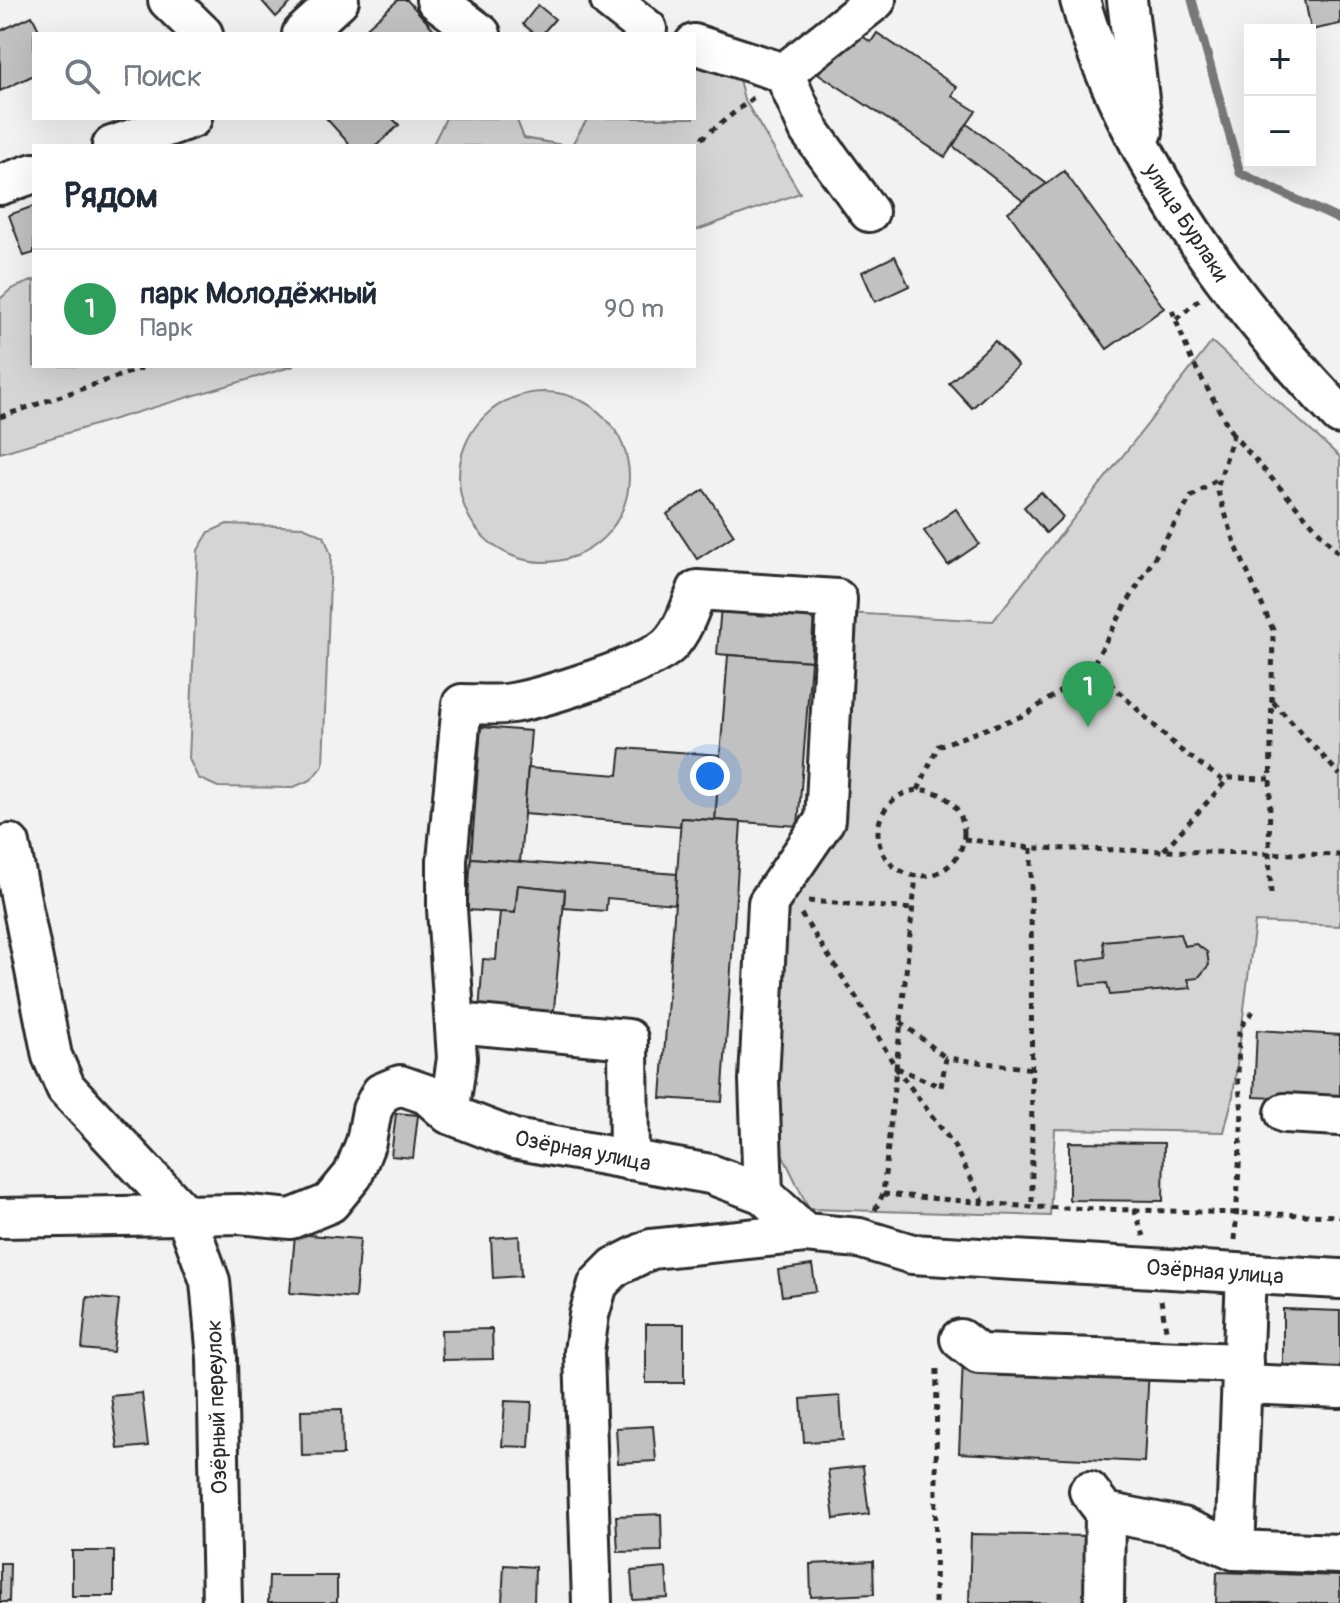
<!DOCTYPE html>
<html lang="ru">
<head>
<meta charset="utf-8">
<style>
  :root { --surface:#fff; --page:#f2f2f3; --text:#1f2937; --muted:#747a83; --line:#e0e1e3; --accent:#c8321e }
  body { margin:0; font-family:Pangolin,sans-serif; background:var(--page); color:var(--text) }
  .controls { position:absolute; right:24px; top:24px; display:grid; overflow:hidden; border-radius:0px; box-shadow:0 8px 32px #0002 }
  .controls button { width:72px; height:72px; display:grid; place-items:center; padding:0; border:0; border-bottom:2px solid var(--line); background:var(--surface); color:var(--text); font:40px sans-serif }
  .you { position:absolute; left:710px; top:776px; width:28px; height:28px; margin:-20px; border:6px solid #fff; border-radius:50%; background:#1a73e8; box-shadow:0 0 0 12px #1a73e833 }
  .badge { display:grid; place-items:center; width:52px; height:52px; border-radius:50%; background:var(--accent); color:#fff; font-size:26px; font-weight:700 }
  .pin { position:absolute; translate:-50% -66px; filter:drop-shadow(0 2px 4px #0008) }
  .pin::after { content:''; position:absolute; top:42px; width:28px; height:24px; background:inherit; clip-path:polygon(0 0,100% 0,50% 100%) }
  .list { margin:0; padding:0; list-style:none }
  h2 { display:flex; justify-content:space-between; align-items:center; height:104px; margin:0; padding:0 32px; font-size:34px }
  h2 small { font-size:26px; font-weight:400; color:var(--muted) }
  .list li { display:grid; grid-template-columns:52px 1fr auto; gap:24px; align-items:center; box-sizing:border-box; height:120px; padding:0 32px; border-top:2px solid var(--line) }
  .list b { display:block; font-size:30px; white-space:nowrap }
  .list p { margin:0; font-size:26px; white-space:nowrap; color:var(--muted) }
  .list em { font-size:26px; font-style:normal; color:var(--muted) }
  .icon { flex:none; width:44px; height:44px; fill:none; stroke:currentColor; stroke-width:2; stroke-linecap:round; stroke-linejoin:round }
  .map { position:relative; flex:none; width:1340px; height:1603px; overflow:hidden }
  .search { position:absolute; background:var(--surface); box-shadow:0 8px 32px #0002; left:32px; top:32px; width:664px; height:88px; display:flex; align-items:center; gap:20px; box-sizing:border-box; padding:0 28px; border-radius:0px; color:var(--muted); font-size:30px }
  .panel { position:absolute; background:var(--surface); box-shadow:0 8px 32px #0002; left:32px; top:144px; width:664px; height:224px; border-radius:0px }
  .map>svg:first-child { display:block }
  .green { fill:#d5d5d5; stroke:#808080; stroke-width:2 }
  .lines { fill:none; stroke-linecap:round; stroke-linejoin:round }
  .stream { stroke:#787878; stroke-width:9 }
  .building { fill:#c1c1c1; stroke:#2b2b2b; stroke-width:2 }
  .minor-casing { stroke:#2b2b2b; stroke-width:44 }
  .path { stroke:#2b2b2b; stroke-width:5; stroke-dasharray:6 6; stroke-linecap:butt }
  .minor { stroke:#fff; stroke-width:38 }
  .labels { text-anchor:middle; stroke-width:6; stroke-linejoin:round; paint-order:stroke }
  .street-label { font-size:22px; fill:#2b2b2b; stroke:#fff }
</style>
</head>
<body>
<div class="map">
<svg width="1340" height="1603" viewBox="0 0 1340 1603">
  <rect width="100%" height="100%" fill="#f2f2f2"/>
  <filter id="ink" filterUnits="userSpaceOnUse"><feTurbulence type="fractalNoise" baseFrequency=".0125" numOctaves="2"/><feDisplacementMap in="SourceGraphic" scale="16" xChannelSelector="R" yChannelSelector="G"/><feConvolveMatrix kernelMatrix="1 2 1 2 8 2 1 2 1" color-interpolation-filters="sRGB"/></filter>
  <g filter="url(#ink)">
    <g class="green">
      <path d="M734,60L744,99L800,193L694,231V146H571L588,118H694V66Z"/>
      <path d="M446,118H516L524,138L568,146H432Z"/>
      <path d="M34,280V366H294L0,453V299L11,289Z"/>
      <path d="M1212,342L1340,457V926L1255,922L1233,1096L1224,1132L1055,1129L1050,1216L809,1209L769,1127L784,896L827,833L846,613L993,621Z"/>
      <circle cx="544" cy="477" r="85"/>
      <path d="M227,524L303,527L324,536L331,555L323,765L311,780L291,788L218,787L198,778L189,759L198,550L209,532Z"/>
    </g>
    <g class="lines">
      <path class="stream" d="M1192,0L1240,173L1340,220"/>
    </g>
    <g class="building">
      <path d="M261,0H294L276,17Z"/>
      <path d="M398,0H407L438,34H360Z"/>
      <path d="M1305,0H1340V24L1311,30Z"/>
      <path d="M538,5L555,19L542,34H535L523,24Z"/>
      <path d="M32,16L41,34H34V75L0,91V31Z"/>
      <path d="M847,26L871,42L877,33L957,87L952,96L976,111L945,157L816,72Z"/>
      <path d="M326,118H392L399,125L376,146H351Z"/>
      <path d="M967,124L1047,184L1023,201L953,146Z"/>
      <path d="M1064,171L1164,308L1107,349L1008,212Z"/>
      <path d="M34,206V253L24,256L9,215Z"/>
      <path d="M895,256L909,286L875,302L862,272Z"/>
      <path d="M995,341L1018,366L972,408L949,383Z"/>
      <path d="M704,490L734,535L697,559L667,514Z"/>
      <path d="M1041,492L1063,517L1046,533L1024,507Z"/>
      <path d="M956,509L979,544L948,565L924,531Z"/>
      <path d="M721,606L814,613L811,661L717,654Z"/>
      <path d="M728,655L811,661L798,826L715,820Z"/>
      <path d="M481,727L531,731L520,862L471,858Z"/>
      <path d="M621,748L720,755L715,820L681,818L680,826L524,814L528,768L618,775Z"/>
      <path d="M681,818L741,822L722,1102L661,1098Z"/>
      <path d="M471,858L677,874L675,904L607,898L606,911L564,908L565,890L518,885L515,913L467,910Z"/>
      <path d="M518,885L565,890L553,1019L479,1012L483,959L496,960L500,912L515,913Z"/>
      <path d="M1180,934L1184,946L1196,944L1207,952L1209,965L1198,978L1188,979L1191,988L1110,995L1107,983L1081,985L1078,961L1105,957L1103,941Z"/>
      <path d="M1257,1030L1340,1035V1101L1254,1097Z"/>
      <path d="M396,1113L418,1115L413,1158L391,1156Z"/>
      <path d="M1069,1142L1164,1143L1163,1201L1069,1200Z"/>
      <path d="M295,1234L360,1239L355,1298L290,1293Z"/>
      <path d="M519,1236L521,1276L493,1278L491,1238Z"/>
      <path d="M812,1265L816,1291L782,1296L778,1270Z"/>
      <path d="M87,1297L119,1300L113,1352L82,1349Z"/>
      <path d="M1283,1309L1340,1311V1379L1283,1377Z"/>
      <rect x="646" y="1324" width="38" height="59"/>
      <path d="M492,1329L493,1359L442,1360L441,1330Z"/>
      <path d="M963,1359L1149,1368L1144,1462L959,1453Z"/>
      <path d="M142,1393L148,1446L118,1449L111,1396Z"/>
      <path d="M840,1396L843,1440L804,1442L801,1399Z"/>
      <path d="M505,1401L532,1402L529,1447L502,1446Z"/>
      <path d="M342,1409L343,1455L302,1456L301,1410Z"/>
      <path d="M653,1426L656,1461L618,1463L616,1428Z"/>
      <path d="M863,1466L869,1514L834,1519L828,1470Z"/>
      <path d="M661,1514L662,1551L618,1552L616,1516Z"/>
      <path d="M971,1534L1090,1536L1087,1603H969Z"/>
      <rect x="72" y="1551" width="42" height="45"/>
      <path d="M873,1561L874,1594L811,1597L810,1564Z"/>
      <path d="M0,1563H10L9,1602H0Z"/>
      <path d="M504,1565L535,1567L534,1603H502Z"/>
      <path d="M666,1568L668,1598L633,1600L631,1571Z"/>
      <path d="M1217,1572L1340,1576V1603H1216Z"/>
      <path d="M269,1576H337V1603H268Z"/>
    </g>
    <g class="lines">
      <g class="minor-casing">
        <g id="minor">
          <path d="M168,0L203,34"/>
          <path d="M436,0L481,34"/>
          <path d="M610,0L647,29"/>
          <path d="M1080,0C1091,42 1108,80 1127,119C1183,234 1252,322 1340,415"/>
          <path d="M1127,0L1143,132"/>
          <path d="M302,34L339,0"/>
          <path d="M694,44L784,73"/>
          <path d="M784,73L809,130L869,212"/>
          <path d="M784,73L876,0"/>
          <path d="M112,146L192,118"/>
          <path d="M0,185L34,173"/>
          <path d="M10,844L52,1056L66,1088L186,1216L210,1281L217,1358L222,1603"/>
          <path d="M456,1023L628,1039L629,1160"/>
          <path d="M1285,1113L1340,1116"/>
          <path d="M449,1114L457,1058L447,909V860L462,704C479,704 496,706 512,703C542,698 649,665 669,645C683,631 690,609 697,590L837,599L825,820L768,903L759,1080L763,1194"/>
          <path d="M0,1218L239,1214L291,1219L330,1203L353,1175L366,1142L372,1110L381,1093L400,1085L426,1094L449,1114L514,1139L710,1174L763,1194L805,1233L859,1238L912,1254L1340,1279"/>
          <path d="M1246,1274L1235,1550L1340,1554"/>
          <path d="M960,1339L979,1354L1243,1363"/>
          <path d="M1242,1384L1340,1388"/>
          <path d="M1089,1491L1105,1512L1104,1603"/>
          <path d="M1105,1512L1182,1527L1235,1550"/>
          <path d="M592,1603L584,1352L589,1315L598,1284L615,1267L651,1249L805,1233"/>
        </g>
      </g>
      <g class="path">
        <path d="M692,146L754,97"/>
        <path d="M1172,310L1191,359L1233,435"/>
        <path d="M1176,319L1201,298"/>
        <path d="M0,417L148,366"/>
        <path d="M1092,666L1178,748L1225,782"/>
        <path d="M1273,702L1340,775"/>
        <path d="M918,790L938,746L1025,715L1089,672L1126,605L1191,497L1219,478"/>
        <circle cx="921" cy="833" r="43"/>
        <path d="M964,839L1031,848L1340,855"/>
        <path d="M1031,848L1032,1207"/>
        <path d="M1164,850L1229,778L1271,779"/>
        <path d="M1271,894L1269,853L1273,630L1236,546L1217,489L1233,435L1340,555"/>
        <path d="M808,901L913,909"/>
        <path d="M801,914L857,999L896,1068L953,1144L984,1204"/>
        <path d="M901,1022L946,1058"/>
        <path d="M897,1068L941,1087L946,1058L1033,1069"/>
        <path d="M883,1194L1032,1207L1340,1216"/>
        <path d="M1134,1209L1144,1236"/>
        <path d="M875,1210L883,1194L916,876"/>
        <path d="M1235,1240L1242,1111L1238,1079L1239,1029L1254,1010"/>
        <path d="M1161,1300L1166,1330"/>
        <path d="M935,1603L937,1363"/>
      </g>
      <use href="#minor" class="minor"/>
    </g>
  </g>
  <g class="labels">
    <g class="street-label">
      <text transform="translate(1187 222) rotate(57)" y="8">улица Бурлаки</text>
      <text transform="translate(583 1150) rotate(11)" y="8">Озёрная улица</text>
      <text transform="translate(1215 1271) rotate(4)" y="8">Озёрная улица</text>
      <text transform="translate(216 1407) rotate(-92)" y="8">Озёрный переулок</text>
    </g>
  </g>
</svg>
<div class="controls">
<button>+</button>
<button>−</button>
</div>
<div class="you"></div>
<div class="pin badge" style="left:1088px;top:727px;background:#2e9e5b">1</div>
<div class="search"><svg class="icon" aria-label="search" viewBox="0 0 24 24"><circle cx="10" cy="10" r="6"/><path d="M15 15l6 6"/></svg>Поиск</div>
<section class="panel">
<h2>Рядом<small></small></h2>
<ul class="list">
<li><span class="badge" style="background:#2e9e5b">1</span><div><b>парк Молодёжный</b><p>Парк</p></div><em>90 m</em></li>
</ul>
</section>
</div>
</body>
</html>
